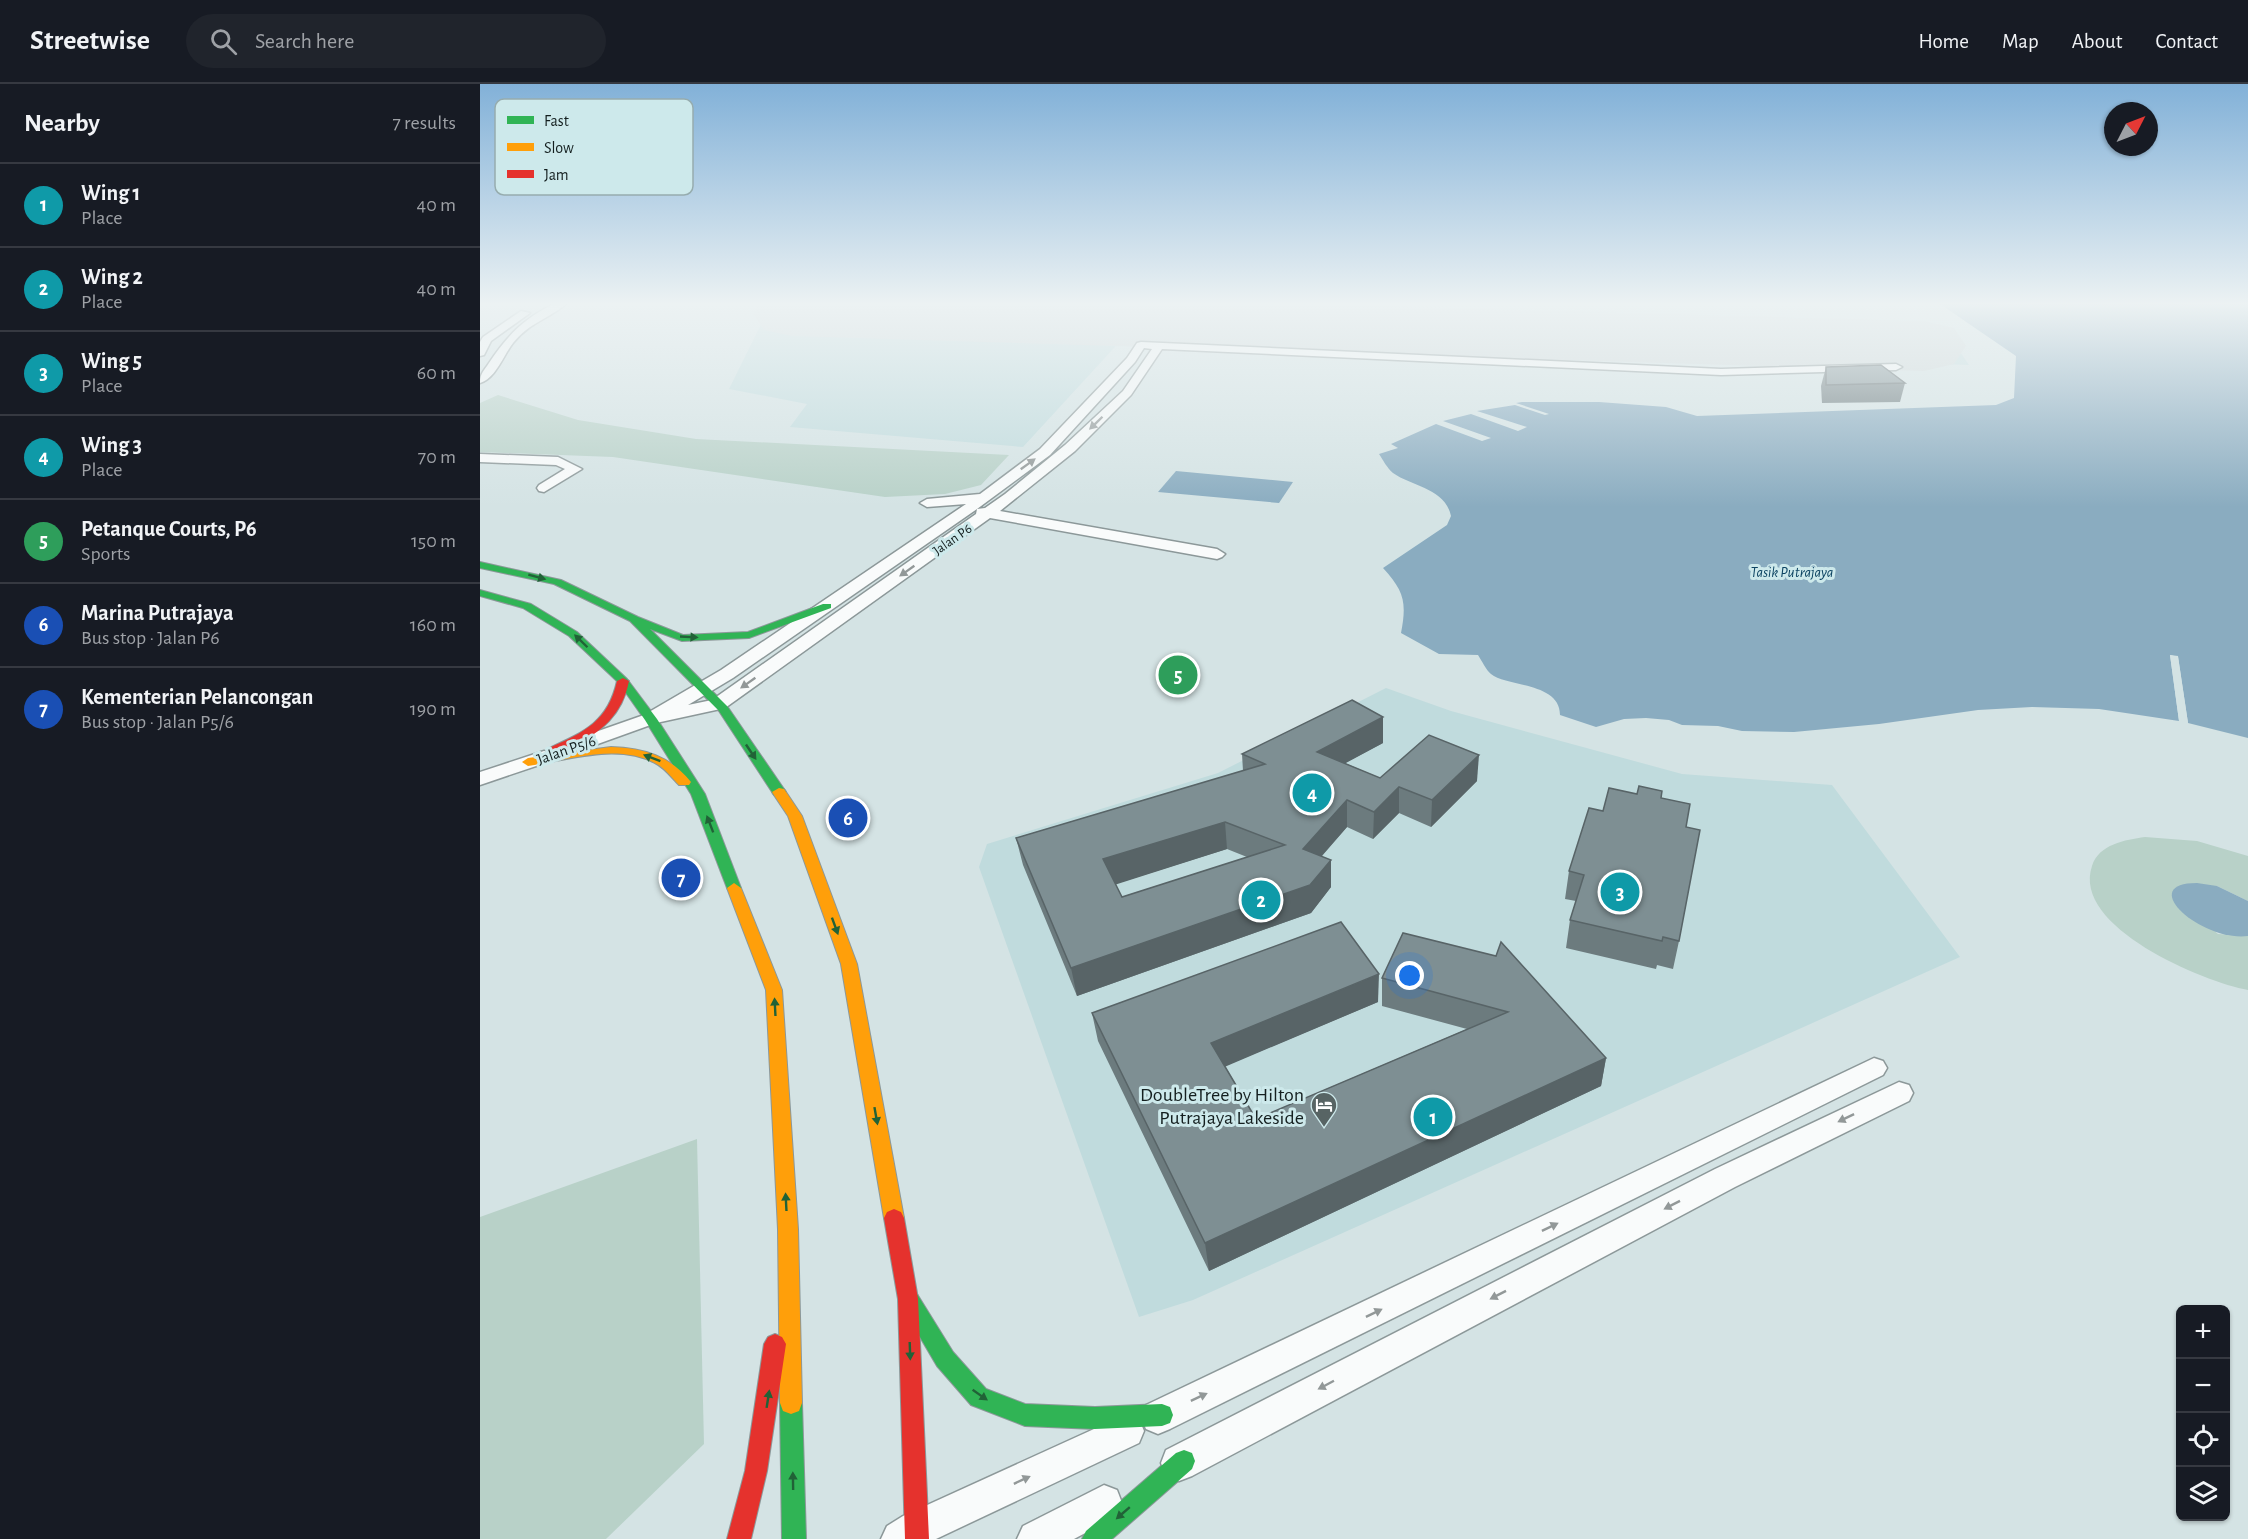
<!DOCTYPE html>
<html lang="en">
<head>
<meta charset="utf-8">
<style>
  :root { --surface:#171b24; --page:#20242c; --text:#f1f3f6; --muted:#9ea1a6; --line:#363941; --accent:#0f766e }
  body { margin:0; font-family:"Alegreya Sans",sans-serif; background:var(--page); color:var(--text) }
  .controls { position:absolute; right:18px; bottom:18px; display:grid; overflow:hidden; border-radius:9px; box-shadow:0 2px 4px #0004 }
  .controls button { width:54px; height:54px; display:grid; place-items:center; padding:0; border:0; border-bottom:2px solid var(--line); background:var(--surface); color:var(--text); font:30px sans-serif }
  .compass { position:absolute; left:1624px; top:18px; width:54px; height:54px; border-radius:50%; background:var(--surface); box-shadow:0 2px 4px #0004; rotate:48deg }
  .you { position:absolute; left:930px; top:892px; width:21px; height:21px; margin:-15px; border:4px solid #fff; border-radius:50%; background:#1a73e8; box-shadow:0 0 0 9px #1a73e833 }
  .badge { display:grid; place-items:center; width:39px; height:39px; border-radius:50%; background:var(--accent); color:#fff; font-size:20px; font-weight:700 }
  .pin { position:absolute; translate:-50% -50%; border:3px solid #fff; box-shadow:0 2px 6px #0006 }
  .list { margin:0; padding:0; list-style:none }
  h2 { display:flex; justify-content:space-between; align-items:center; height:78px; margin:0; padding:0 24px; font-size:26px }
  h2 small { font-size:20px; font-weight:400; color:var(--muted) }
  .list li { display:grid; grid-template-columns:39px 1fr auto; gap:18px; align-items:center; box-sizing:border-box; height:84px; padding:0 24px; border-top:2px solid var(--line) }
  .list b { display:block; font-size:22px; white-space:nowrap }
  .list p { margin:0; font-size:20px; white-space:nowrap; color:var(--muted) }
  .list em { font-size:20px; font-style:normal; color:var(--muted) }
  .icon { flex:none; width:33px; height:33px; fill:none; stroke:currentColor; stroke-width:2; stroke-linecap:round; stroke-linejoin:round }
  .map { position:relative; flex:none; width:1768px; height:1455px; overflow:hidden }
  header { display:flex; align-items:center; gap:36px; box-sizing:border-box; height:84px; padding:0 30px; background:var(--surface); border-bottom:2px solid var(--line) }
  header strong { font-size:28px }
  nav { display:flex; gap:33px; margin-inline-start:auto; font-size:21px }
  .search { width:420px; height:54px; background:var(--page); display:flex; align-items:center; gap:15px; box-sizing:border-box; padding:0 21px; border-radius:33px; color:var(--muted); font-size:22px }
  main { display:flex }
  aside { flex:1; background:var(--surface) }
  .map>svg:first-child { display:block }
  .built { fill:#c0dbdd }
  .green { fill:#b8d1c8 }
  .water { fill:#8aacc0 }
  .pier { fill:#d4e3e4 }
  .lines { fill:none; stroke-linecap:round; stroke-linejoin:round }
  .runway { fill:#cfd8d9; fill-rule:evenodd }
  .street-casing { stroke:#8c9899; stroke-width:3 }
  .fast-casing { stroke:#8c9899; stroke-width:2 }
  .slow-casing { stroke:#8c9899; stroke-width:2 }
  .jam-casing { stroke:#8c9899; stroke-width:2 }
  .street { fill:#f9fbfb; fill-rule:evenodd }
  .fast { fill:#30b455; fill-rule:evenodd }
  .slow { fill:#ff9f0a; fill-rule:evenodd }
  .jam { fill:#e5322d; fill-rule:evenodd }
  .wall { fill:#6c7b7e; fill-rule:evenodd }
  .shaded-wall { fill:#586467 }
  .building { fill:#7e8f93; stroke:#586467; stroke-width:1.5; fill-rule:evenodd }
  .oneway { fill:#929898 }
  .oneway2 { fill:#216237 }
  .labels { text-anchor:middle; stroke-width:6; stroke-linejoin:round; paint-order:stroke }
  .far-street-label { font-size:14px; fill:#141f1f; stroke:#cde9eb }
  .far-water-label { font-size:15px; font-style:italic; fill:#0d4462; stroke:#cde9eb }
  .street-label { font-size:16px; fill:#141f1f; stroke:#cde9eb }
  .near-poi-label { font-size:20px; fill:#141f1f; stroke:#cde9eb; text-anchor:end }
  .key { fill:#cde9eb; stroke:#96acae; stroke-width:1.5 }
  .key-label { font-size:16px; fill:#141f1f }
</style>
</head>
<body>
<header>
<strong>Streetwise</strong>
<div class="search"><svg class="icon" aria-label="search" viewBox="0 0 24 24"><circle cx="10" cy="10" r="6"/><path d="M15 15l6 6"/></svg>Search here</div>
<nav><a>Home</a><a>Map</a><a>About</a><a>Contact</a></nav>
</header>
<main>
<aside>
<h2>Nearby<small>7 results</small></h2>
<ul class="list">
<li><span class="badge" style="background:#0f9aa8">1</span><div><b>Wing 1</b><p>Place</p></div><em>40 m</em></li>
<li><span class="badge" style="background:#0f9aa8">2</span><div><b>Wing 2</b><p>Place</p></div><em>40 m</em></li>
<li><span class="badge" style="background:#0f9aa8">3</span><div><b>Wing 5</b><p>Place</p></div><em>60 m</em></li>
<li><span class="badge" style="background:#0f9aa8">4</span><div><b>Wing 3</b><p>Place</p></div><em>70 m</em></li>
<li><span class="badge" style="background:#2e9e5b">5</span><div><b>Petanque Courts, P6</b><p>Sports</p></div><em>150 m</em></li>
<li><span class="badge" style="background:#1a4fb4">6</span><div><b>Marina Putrajaya</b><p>Bus stop · Jalan P6</p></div><em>160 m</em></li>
<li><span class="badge" style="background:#1a4fb4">7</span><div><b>Kementerian Pelancongan</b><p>Bus stop · Jalan P5/6</p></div><em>190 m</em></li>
</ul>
</aside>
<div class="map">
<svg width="1768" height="1455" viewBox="0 0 1768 1455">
  <rect width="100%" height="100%" fill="#d4e3e4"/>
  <g class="built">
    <path d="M291,220H499L1464,244L1489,281L645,252L543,363L310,343L327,320L249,305Z"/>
    <path d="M906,604L971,627L1202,690L1352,701L1480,873L713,1216L659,1233L499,783L507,760L738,689Z"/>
  </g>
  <g class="green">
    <path d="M18,311L98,336L216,355L529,371L501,401L465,410L405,413L133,373L0,368V319Z"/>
    <path d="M1665,753L1717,757L1768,772V817L1737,802L1694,806L1692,812L1738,850L1768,852V906C1724,898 1591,843 1612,782C1619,760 1645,756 1665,753Z"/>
    <path d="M217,1055L224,1360L126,1455H0V1133Z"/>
  </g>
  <g class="water">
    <path d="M1460,220H1768V654L1708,639L1698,573L1690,571L1699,637L1619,625L1552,623L1498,626L1399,640L1314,648L1262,647L1238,642L1202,641L1189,636L1166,634L1144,635L1116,643L1080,631C1080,598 1026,603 1011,590C1006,586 1002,577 998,571L959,570L921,549C927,518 924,507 903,484L967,441L971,432C965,404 933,403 913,389C907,384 903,376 899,370L918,364L911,360L956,340L1002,357L1011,354L963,337L991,330L1038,347L1047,343L997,327L1035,321L1065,331L1069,330L1036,319L1042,318H1119L1186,323L1217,332L1516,321L1534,314L1536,272Z"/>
    <path d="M696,387L813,398L799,419L678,408Z"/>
    <path d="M1717,799L1737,802L1768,817V852C1721,858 1655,799 1717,799Z"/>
  </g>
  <path class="pier" d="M1690,571L1698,572L1708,639L1705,638L1696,575L1693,574L1702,637H1699Z"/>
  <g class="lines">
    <path class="runway" d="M279,220H821L1444,237L1474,244L1486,262L1474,280L1444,287L312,252L284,246L273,229Z"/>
    <g class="street-casing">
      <g id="street">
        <path d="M74,220H86C68,235 49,239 33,259C23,272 16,294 0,299C0,289 4,287 9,279C27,252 44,234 74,220Z"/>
        <path d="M41,227L50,229L11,257L4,271L0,272V258L3,253Z"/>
        <path d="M661,258L1241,285L1416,280L1422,283L1416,286L1241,291L682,265L651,311L595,367L520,427L737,465L745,470L742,473L737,475L510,434L245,624L176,639L101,666H87L84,662L87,658L164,631L241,586L483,422L486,420L447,423L440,419L447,415L500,410L560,365L647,274L657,259ZM664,264L672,265L643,307L585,361L525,410L505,424L497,425L570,371L655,278ZM497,425L496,430L232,616L208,621L253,594Z"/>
        <path d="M0,370L78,373L102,385L64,408L59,407L57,404L59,401L85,385L76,381L0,378Z"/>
        <path d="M64,667L71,669L74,673L71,677L0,701V688Z"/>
        <path d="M1394,974L1403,977L1407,984L1403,991L690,1345L678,1350L666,1345L661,1333L666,1321Z"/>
        <path d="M1419,998L1429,1001L1433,1009L1429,1017L1255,1103L712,1392L699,1397L686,1392L681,1379L686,1366L1235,1085Z"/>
        <path d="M647,1330L659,1335L664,1347L659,1359L456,1455H401L407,1442L423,1432Z"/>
        <path d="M624,1401L637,1406L642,1419L637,1432L594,1455H537L543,1442Z"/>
      </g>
    </g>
    <g class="fast-casing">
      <g id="fast">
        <path d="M0,478L81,496L158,533L203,551L268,548L343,520H351V524L269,554L202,557L170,545L247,622L306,708L304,711H294L239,627L150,537L74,500L0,484Z"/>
        <path d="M0,506L51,520L97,548L147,595L177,635L225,710L261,804L259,807H249L247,804L211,710L165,636L139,599L89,552L43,524L0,512Z"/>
        <path d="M430,1207L437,1210L473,1268L506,1305L545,1320L615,1323L682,1320L690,1323L693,1331L690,1339L682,1342L615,1345L545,1342L491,1321L457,1282L423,1224L420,1217L423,1210Z"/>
        <path d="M311,1308L319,1311L322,1319L326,1455H302L300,1319L303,1311Z"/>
        <path d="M704,1366L712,1369L715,1377L712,1385L632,1455H602L606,1447L696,1369Z"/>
      </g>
    </g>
    <g class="slow-casing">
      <g id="slow">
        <path d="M131,663C164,664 190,672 211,698L209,701H199C192,694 185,684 175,679C137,659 88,676 48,682L42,678L48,674Z"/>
        <path d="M299,704L304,705L322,732L377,880L424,1134L421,1140L414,1143L407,1140L404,1134L361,880L308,732L292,708Z"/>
        <path d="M254,799L261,804L302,906L318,1145L322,1319L319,1327L311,1330L303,1327L300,1319L298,1145L286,906L247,804Z"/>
      </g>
    </g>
    <g class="jam-casing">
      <g id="jam">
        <path d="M143,594L149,597C142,631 122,648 91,663C84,667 77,672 69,670L67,667L69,664C104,648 128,638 137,597Z"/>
        <path d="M414,1125L421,1128L424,1134L438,1215L449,1455H425L418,1215L404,1134L407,1128Z"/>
        <path d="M295,1250L302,1253L306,1260L287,1387L271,1455H247L265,1387L284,1260L288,1253Z"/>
      </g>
    </g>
    <use href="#street" class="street"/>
    <use href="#fast" class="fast"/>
    <use href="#slow" class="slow"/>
    <use href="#jam" class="jam"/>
  </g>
  <g class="wall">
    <path d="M1346,283L1425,299L1420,318L1342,319L1341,302Z"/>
    <path d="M903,659L865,679L900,694L997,697L951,743L919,729L893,755L867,743L842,772L851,803L831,829L597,912L543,781L536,754L763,687L762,670ZM747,765L767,773L642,813L635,800Z"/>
    <path d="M1181,714L1206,743L1199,857L1193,885L1177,881L1176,885L1086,864L1090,836L1096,817L1085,815L1089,787L1123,727Z"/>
    <path d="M923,849L1126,974L1121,1002L729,1187L618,957L612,929L898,918L745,982L776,1035L987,945L902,922V894Z"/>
  </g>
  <g class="shaded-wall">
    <path d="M903,633V659L838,694L837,668Z"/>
    <path d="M999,671L997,697L951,743L952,716Z"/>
    <path d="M919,703V729L893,755L894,728Z"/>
    <path d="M867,716V743L824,792L823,765Z"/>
    <path d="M745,738L747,765L628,803L623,775Z"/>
    <path d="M851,776V803L831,829L597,912L591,884Z"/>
    <path d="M899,890L898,918L735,987L731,959Z"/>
    <path d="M1126,974L1121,1002L729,1187L725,1159Z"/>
  </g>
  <g class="building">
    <path d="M1401,281L1425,299L1346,301V283Z"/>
    <path d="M872,616L903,633L837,668L900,694L949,651L999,671L952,716L919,703L894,728L867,716L823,765L851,776L830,801L591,884L536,754L785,680L762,670ZM745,738L805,761L642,813L623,775Z"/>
    <path d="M1159,702L1182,707L1181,714L1210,720L1206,743L1220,746L1199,857L1183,853L1182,857L1090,836L1104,791L1089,787L1109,724L1123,727L1129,704L1157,710Z"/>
    <path d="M861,838L899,890L731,959L776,1035L1028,928L902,894L923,849L1016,872L1021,858L1126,974L725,1159L612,929Z"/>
  </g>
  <defs><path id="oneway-solid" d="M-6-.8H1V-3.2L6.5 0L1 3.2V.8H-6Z" transform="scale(1.5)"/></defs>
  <g class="oneway">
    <use href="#oneway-solid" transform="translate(616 339) rotate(136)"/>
    <use href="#oneway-solid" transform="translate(548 380) rotate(-36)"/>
    <use href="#oneway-solid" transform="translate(427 487) rotate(145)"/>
    <use href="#oneway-solid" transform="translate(268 599) rotate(145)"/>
    <use href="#oneway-solid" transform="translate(1366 1034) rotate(154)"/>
    <use href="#oneway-solid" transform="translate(1192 1121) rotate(153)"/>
    <use href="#oneway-solid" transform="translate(1070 1143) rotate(-26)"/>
    <use href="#oneway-solid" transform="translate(1018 1211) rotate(153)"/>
    <use href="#oneway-solid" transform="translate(894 1229) rotate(-26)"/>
    <use href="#oneway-solid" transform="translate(846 1301) rotate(152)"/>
    <use href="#oneway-solid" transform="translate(719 1313) rotate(-25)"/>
    <use href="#oneway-solid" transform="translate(542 1396) rotate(-25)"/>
  </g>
  <g class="oneway2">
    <use href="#oneway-solid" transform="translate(57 493) rotate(15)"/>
    <use href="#oneway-solid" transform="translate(209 553) rotate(3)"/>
    <use href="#oneway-solid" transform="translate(101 557) rotate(-136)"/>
    <use href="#oneway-solid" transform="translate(271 668) rotate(56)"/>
    <use href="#oneway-solid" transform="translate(172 674) rotate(-159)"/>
    <use href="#oneway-solid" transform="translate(230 740) rotate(-111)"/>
    <use href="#oneway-solid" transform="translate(355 842) rotate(70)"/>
    <use href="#oneway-solid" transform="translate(295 923) rotate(-93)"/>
    <use href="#oneway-solid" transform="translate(396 1032) rotate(80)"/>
    <use href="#oneway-solid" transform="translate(306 1118) rotate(-93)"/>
    <use href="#oneway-solid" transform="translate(430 1267) rotate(88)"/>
    <use href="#oneway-solid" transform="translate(500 1311) rotate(35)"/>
    <use href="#oneway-solid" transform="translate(288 1315) rotate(-81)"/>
    <use href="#oneway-solid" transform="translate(313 1397) rotate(-91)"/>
    <use href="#oneway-solid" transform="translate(643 1429) rotate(139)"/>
  </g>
  <linearGradient id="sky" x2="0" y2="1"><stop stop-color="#82b1d8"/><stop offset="0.52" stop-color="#ecf2f3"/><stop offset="1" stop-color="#ecf2f3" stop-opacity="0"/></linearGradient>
  <rect width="1768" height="423" fill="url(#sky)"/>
  <defs>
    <g id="hotel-pin" transform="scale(1.35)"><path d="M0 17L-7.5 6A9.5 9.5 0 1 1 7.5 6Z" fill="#576464" stroke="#cde9eb"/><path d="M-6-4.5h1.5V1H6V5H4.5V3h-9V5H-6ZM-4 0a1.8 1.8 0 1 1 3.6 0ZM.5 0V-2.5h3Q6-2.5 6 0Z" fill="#fff"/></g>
  </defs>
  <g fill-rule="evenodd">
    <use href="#hotel-pin" x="844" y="1021"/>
  </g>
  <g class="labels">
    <g class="far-street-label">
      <text transform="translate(472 455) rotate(-35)" y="5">Jalan P6</text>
    </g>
    <g class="far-water-label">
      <text x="1312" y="493">Tasik Putrajaya</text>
    </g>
    <g class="street-label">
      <text transform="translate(86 665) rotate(-19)" y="6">Jalan P5/6</text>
    </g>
    <g class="near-poi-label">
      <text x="824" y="1017">DoubleTree by Hilton<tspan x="824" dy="23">Putrajaya Lakeside</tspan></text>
    </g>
  </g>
  <rect x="15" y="15" width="198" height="96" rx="9" class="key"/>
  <rect x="27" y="32" width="27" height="8" fill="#30b455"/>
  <rect x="27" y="59" width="27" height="8" fill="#ff9f0a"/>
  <rect x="27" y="86" width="27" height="8" fill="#e5322d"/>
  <g class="key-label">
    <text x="64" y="42">Fast</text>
    <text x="64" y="69">Slow</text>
    <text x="64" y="96">Jam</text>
  </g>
</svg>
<div class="controls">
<button>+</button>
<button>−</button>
<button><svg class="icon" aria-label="locate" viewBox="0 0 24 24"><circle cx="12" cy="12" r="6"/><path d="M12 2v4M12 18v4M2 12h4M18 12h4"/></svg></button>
<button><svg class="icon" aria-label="layers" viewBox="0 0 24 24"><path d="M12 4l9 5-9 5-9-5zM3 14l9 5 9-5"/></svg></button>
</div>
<svg class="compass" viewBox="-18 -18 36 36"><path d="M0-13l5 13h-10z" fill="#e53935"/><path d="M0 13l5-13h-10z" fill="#9ea1a6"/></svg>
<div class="you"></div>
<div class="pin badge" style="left:953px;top:1033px;background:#0f9aa8">1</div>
<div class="pin badge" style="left:781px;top:816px;background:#0f9aa8">2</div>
<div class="pin badge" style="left:1140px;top:808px;background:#0f9aa8">3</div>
<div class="pin badge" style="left:832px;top:709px;background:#0f9aa8">4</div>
<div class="pin badge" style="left:698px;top:591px;background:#2e9e5b">5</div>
<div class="pin badge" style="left:368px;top:734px;background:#1a4fb4">6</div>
<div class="pin badge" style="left:201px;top:794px;background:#1a4fb4">7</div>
</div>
</main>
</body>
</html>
